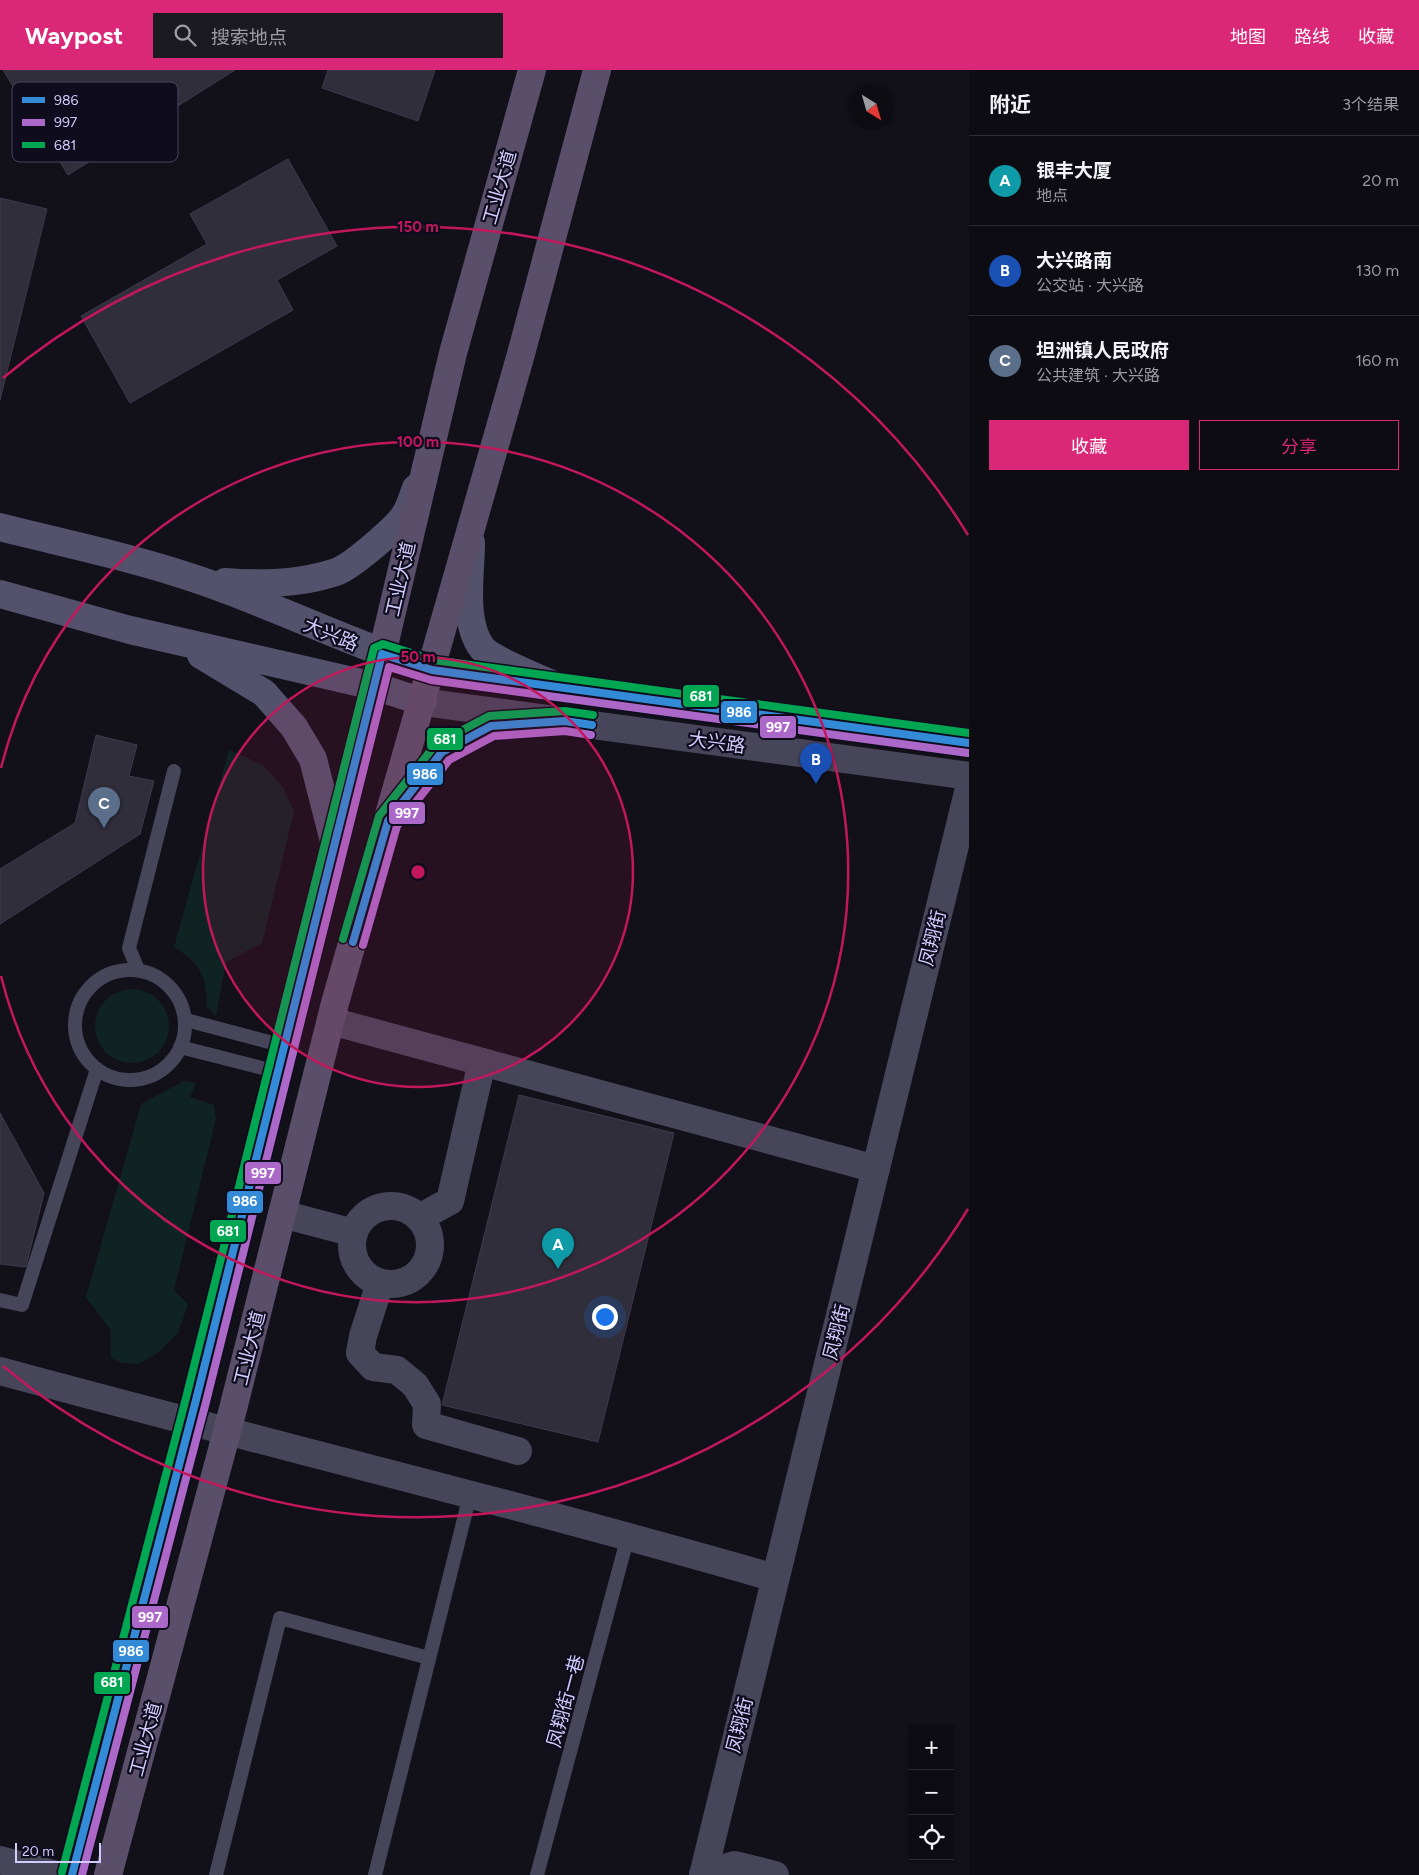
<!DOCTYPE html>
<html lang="zh">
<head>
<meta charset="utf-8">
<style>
  :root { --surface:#0e0c13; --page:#1c1a21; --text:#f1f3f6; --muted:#9b9ba0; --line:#2e2c33; --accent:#db2777 }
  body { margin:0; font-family:Figtree,"Noto Sans SC",sans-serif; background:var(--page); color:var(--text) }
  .controls { position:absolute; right:15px; bottom:15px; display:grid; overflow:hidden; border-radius:0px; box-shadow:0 1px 4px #0004 }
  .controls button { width:45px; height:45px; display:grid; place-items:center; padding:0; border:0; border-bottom:1px solid var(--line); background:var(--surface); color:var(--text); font:25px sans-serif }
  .compass { position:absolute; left:849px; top:15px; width:45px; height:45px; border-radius:50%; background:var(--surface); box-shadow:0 1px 4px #0004; rotate:143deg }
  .scale { position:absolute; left:15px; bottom:12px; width:86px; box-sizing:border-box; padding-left:5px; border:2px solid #d0cbfc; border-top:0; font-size:14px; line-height:18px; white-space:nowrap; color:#d0cbfc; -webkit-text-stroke:4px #0f0c1d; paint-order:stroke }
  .you { position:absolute; left:604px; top:1246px; width:18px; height:18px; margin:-12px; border:4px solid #fff; border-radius:50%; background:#1a73e8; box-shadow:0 0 0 8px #1a73e833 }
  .badge { display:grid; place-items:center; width:32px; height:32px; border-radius:50%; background:var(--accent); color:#fff; font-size:16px; font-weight:700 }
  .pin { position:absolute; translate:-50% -41px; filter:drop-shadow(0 1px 2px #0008) }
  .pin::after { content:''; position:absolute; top:26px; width:18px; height:15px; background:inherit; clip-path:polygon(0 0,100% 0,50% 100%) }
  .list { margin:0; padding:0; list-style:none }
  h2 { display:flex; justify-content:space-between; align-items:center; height:65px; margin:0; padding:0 20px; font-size:21px }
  h2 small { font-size:16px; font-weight:400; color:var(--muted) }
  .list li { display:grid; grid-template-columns:32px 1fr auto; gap:15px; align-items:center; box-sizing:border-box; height:90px; padding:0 20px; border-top:1px solid var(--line) }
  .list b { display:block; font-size:19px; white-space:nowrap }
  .list p { margin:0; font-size:16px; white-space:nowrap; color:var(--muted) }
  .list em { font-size:16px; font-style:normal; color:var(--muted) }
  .actions { display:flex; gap:10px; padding:15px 20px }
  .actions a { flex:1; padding:11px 0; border:1px solid var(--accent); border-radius:0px; text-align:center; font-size:18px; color:var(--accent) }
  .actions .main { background:var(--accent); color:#fff }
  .icon { flex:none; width:28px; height:28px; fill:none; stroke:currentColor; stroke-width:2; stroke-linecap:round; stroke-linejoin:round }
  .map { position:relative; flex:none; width:969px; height:1805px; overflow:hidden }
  header { display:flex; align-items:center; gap:30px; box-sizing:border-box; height:70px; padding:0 25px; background:var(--accent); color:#fff }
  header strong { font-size:24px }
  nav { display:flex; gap:28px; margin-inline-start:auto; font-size:18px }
  .search { width:350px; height:45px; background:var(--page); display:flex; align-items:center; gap:12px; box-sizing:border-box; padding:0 18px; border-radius:0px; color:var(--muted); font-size:19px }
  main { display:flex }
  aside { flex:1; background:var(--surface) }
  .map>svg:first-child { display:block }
  .green { fill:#102323 }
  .building { fill:#302e3b; stroke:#3e3a4c }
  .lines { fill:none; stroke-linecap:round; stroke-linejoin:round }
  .service { stroke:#46455a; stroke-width:14 }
  .minor { stroke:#46455a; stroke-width:28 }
  .tertiary { stroke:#46455a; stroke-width:28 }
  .secondary { stroke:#53516c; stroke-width:28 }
  .primary { stroke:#594f6b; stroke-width:28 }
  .bus-1-casing { stroke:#0f0c1d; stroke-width:11 }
  .bus-2-casing { stroke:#0f0c1d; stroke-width:11 }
  .bus-3-casing { stroke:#0f0c1d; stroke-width:11 }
  .bus-1 { stroke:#338bd7; stroke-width:8 }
  .bus-2 { stroke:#ac68c9; stroke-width:8 }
  .bus-3 { stroke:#00a651; stroke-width:8 }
  .ring { fill:none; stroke:#c2185b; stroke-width:2.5 }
  .labels { text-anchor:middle; stroke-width:4.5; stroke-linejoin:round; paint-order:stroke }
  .street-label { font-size:19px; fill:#d0cbfc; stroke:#0f0c1d }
  .key { fill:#0f0c1d; stroke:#494560; stroke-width:1 }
  .key-label { font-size:14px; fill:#d0cbfc }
  .centre { fill:#c2185b; stroke:#0f0c1d; stroke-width:2.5 }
  .ring-label { font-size:15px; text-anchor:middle; font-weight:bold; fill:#c2185b; stroke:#0f0c1d; stroke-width:4.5; stroke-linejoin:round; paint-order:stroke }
  .line-badge { stroke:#0f0c1d; stroke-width:2 }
  .badge-label { font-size:14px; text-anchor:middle; font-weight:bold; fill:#fff }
</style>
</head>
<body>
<header>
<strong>Waypost</strong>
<div class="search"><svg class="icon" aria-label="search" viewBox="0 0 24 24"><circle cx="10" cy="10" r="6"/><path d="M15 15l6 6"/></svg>搜索地点</div>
<nav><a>地图</a><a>路线</a><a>收藏</a></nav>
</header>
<main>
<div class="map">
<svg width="969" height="1805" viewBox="0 0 969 1805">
  <rect width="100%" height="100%" fill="#121019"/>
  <g class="green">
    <path d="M229,680L263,695L283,717L294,742L262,873L226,892L216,946L207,937C207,906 200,893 174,877Z"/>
    <circle cx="132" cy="956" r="37"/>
    <path d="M184,1011L196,1013L190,1027L214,1035L216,1049L174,1220L188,1234L178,1263L159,1282L139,1294L123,1293L111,1288L110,1259L86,1227L141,1034Z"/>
  </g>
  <g class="building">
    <path d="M3,0H235L68,105Z"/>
    <path d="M328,0H435L418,51L322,18Z"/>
    <path d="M288,89L337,176L277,210L293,240L130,333L81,246L207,174L190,144Z"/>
    <path d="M0,128L47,139L0,330Z"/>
    <path d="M96,665L137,675L129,706L154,711L140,764L0,854V799L75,753Z"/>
    <path d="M519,1025L674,1063L598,1372L442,1335Z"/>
    <path d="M0,1043L44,1123L26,1197L0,1194Z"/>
  </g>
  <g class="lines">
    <g class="service">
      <path d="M138,900L129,878L174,701"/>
      <circle cx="130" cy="955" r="55"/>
      <path d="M186,950L284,976"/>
      <path d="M180,977L278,1002"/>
      <path d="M0,1230L22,1235L97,999"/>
      <path d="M216,1805L280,1548L429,1588"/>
      <path d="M375,1805L470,1425"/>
      <path d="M537,1805L628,1466"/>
    </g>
    <g class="minor">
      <path d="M331,951L876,1099"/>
      <circle cx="391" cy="1175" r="39"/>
      <path d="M282,1144L354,1163"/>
      <path d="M419,1148L450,1131L482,992"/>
      <path d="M380,1213L363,1266L360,1283L373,1297L397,1300L415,1315L427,1334L426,1355L518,1381"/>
      <path d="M0,1301C258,1371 518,1434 775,1508"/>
      <path d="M0,1790L57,1805"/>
      <path d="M703,1804L735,1795L775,1805"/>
      <path d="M703,1805L969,718"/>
    </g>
    <g class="tertiary">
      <path d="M432,600L969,673"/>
      <path d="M423,632L969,706"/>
    </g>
    <g class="secondary">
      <path d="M0,457C67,474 136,488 202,511C280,538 354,575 432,600"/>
      <path d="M471,473C471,504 462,551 482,578C492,590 544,610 561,618"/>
      <path d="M225,512C262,515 300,514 336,502C351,497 398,457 406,443C410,436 413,426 416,418"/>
      <path d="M0,524L130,560L374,616L423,632"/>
      <path d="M201,585L264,623L294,657L313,689L335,775"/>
      <path d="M388,751L442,682L491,656L565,651"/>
    </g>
    <g class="primary">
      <path d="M72,1805L196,1330L382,584L453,283L532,0"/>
      <path d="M108,1805L233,1339L335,933L521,284L597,0"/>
    </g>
    <g class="bus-1-casing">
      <g id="bus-1">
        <path d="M353,872L388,751L442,682L491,656L565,651L592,655"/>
        <path d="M72,1805L196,1330L382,584L432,600L969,673"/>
      </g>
    </g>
    <g class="bus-2-casing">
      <g id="bus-2">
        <path d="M363,875L397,756L449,690L494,666L565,661L591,665"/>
        <path d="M82,1805L206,1332L389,597L431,610L968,683"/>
      </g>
    </g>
    <g class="bus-3-casing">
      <g id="bus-3">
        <path d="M343,869L379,746L436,674L489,646L565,641L593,645"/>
        <path d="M62,1802L186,1328L374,578L383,574L434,590L969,663"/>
      </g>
    </g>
    <use href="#bus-1" class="bus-1"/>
    <use href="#bus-2" class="bus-2"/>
    <use href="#bus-3" class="bus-3"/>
  </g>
  <circle cx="418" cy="802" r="215" fill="#c2185b" fill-opacity=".12"/>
  <g class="ring">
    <circle cx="418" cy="802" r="215"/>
    <path d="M1 698A430 430 0 1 1 1 906"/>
    <path d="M968 1139A645 645 0 0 1 3 1296M3 308A645 645 0 0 1 968 465"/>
  </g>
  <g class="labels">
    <g class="street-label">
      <text transform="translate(499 117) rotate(-74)" y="7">工业大道</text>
      <text transform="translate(400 509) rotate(-77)" y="7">工业大道</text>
      <text transform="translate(331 564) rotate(22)" y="7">大兴路</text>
      <text transform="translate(717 672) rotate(8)" y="7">大兴路</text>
      <text transform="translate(932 868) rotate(-76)" y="7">凤翔街</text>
      <text transform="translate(836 1262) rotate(-76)" y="7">凤翔街</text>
      <text transform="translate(249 1278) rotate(-76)" y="7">工业大道</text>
      <text transform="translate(565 1631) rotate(-75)" y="7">凤翔街一巷</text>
      <text transform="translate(739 1655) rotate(-76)" y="7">凤翔街</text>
      <text transform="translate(145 1669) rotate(-75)" y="7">工业大道</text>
    </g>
  </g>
  <rect x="12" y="12" width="166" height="80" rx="8" class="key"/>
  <rect x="22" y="27" width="23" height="6" fill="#338bd7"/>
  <rect x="22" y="49" width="23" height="7" fill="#ac68c9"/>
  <rect x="22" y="72" width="23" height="6" fill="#00a651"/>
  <g class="key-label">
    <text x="54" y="35">986</text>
    <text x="54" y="57">997</text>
    <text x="54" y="80">681</text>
  </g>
  <circle cx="418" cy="802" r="8" class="centre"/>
  <g class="ring-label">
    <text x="418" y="162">150 m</text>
    <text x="418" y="377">100 m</text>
    <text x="418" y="592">50 m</text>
  </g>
  <g class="line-badge">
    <rect x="682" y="614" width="38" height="24" rx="5" fill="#00a651"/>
    <rect x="720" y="630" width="38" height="24" rx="5" fill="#338bd7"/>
    <rect x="759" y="645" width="38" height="24" rx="5" fill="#ac68c9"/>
    <rect x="426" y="657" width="38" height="24" rx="5" fill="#00a651"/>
    <rect x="406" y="692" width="38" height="24" rx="5" fill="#338bd7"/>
    <rect x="388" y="731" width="38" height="24" rx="5" fill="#ac68c9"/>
    <rect x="244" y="1091" width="38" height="24" rx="5" fill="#ac68c9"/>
    <rect x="226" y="1120" width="38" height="24" rx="5" fill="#338bd7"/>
    <rect x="209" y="1149" width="38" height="24" rx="5" fill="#00a651"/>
    <rect x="131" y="1535" width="38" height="24" rx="5" fill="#ac68c9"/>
    <rect x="112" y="1569" width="38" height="24" rx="5" fill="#338bd7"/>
    <rect x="93" y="1601" width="38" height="24" rx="5" fill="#00a651"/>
  </g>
  <g class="badge-label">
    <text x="701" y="631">681</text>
    <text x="739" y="647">986</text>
    <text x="778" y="662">997</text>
    <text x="445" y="674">681</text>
    <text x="425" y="709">986</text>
    <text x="407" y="748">997</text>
    <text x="263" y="1108">997</text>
    <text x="245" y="1136">986</text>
    <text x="228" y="1166">681</text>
    <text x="150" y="1552">997</text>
    <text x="131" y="1586">986</text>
    <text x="112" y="1617">681</text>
  </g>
</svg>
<div class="controls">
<button>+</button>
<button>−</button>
<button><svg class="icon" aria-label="locate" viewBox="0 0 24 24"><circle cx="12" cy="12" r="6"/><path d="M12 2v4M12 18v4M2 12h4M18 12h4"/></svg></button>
</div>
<svg class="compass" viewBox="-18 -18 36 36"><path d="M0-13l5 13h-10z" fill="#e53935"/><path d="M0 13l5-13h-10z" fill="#9b9ba0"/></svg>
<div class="scale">20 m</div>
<div class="you"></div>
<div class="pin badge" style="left:558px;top:1199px;background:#0f9aa8">A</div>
<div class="pin badge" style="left:816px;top:714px;background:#1a4fb4">B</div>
<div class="pin badge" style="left:104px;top:758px;background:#5c6f8a">C</div>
</div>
<aside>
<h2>附近<small>3个结果</small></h2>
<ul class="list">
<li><span class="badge" style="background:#0f9aa8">A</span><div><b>银丰大厦</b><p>地点</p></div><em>20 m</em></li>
<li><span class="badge" style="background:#1a4fb4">B</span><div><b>大兴路南</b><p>公交站 · 大兴路</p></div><em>130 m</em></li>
<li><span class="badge" style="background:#5c6f8a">C</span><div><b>坦洲镇人民政府</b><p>公共建筑 · 大兴路</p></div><em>160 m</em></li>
</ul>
<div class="actions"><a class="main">收藏</a><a>分享</a></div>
</aside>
</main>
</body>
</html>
